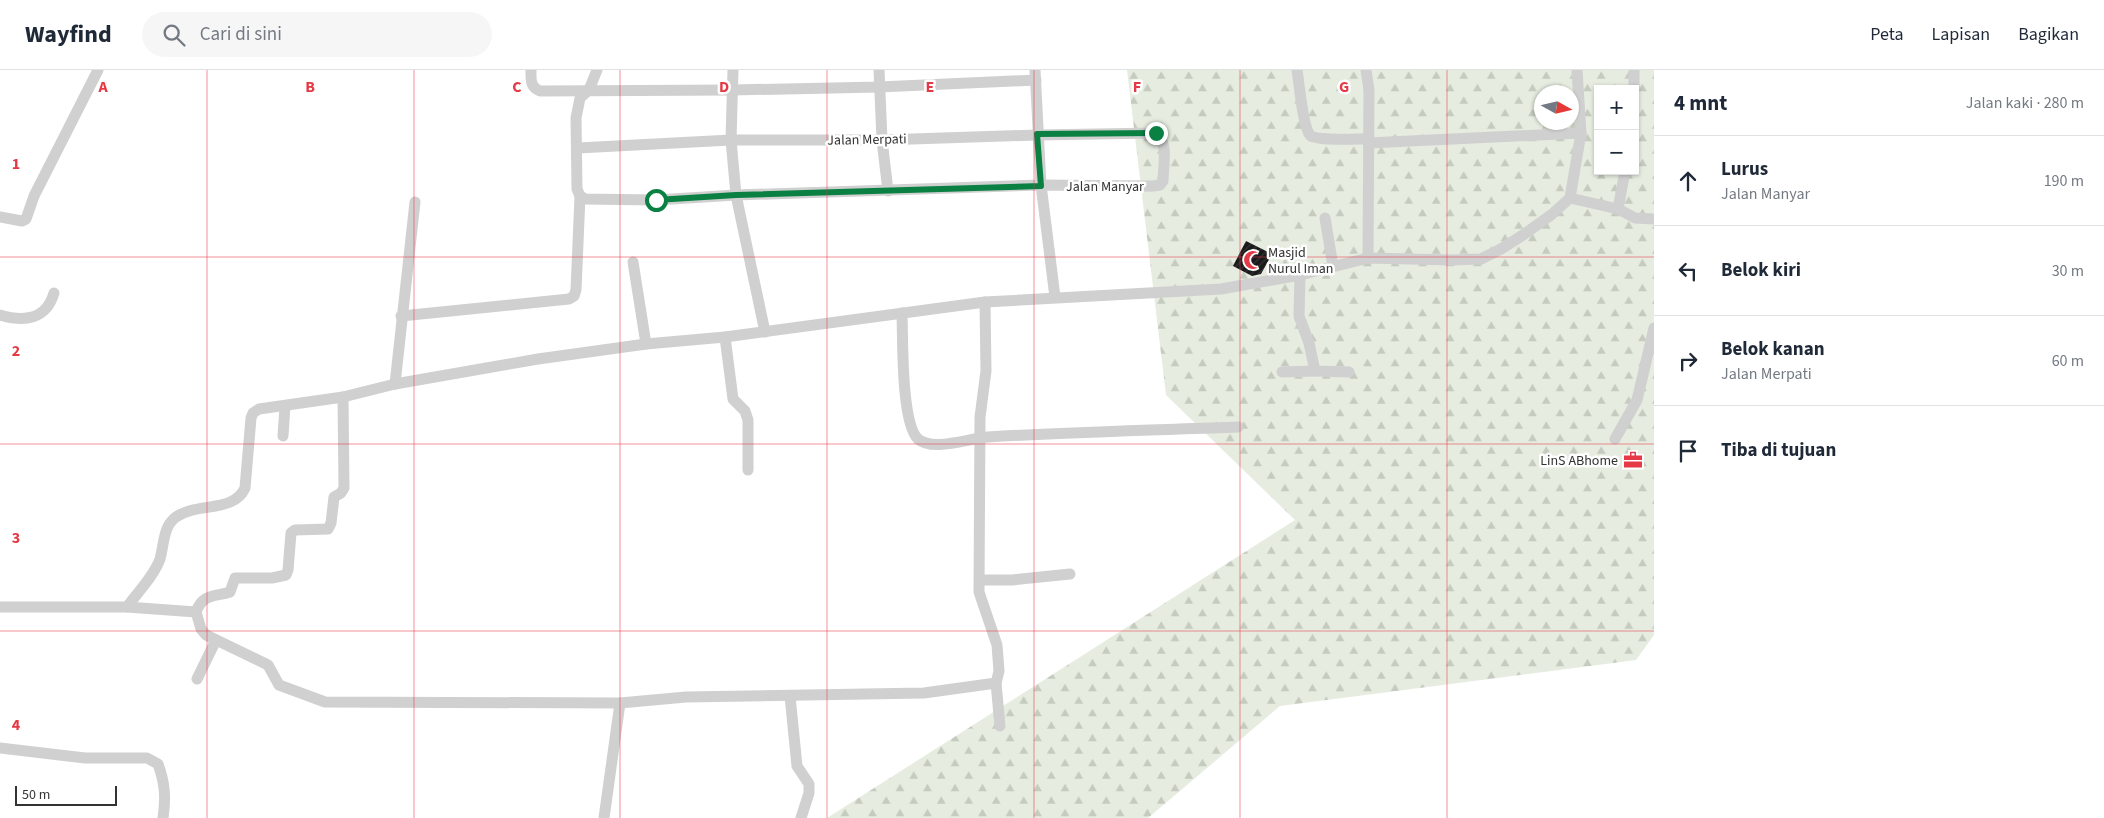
<!DOCTYPE html>
<html lang="id">
<head>
<meta charset="utf-8">
<style>
  :root { --surface:#fff; --page:#f6f6f7; --text:#1f2937; --muted:#747a83; --line:#e0e1e3 }
  body { margin:0; font-family:"Source Sans 3",sans-serif; background:var(--page); color:var(--text) }
  .controls { position:absolute; right:15px; top:15px; display:grid; overflow:hidden; border-radius:0px; box-shadow:0 1px 4px #0004 }
  .controls button { width:45px; height:45px; display:grid; place-items:center; padding:0; border:0; border-bottom:1px solid var(--line); background:var(--surface); color:var(--text); font:25px sans-serif }
  .compass { position:absolute; left:1534px; top:15px; width:45px; height:45px; border-radius:50%; background:var(--surface); box-shadow:0 1px 4px #0004; rotate:98deg }
  .scale { position:absolute; left:15px; bottom:12px; width:102px; box-sizing:border-box; padding-left:5px; border:2px solid #333; border-top:0; font-size:14px; line-height:18px; white-space:nowrap; color:#333; -webkit-text-stroke:4px #fff; paint-order:stroke }
  .stop { position:absolute; width:15px; height:15px; margin:-11px; border:4px solid #0b8043; border-radius:50%; background:#fff }
  .stop.end { background:#0b8043; border-color:#fff; box-shadow:0 1px 5px #0008 }
  .list { margin:0; padding:0; list-style:none }
  h2 { display:flex; justify-content:space-between; align-items:center; height:65px; margin:0; padding:0 20px; font-size:21px }
  h2 small { font-size:16px; font-weight:400; color:var(--muted) }
  .list li { display:grid; grid-template-columns:32px 1fr auto; gap:15px; align-items:center; box-sizing:border-box; height:90px; padding:0 20px; border-top:1px solid var(--line) }
  .list b { display:block; font-size:19px; white-space:nowrap }
  .list p { margin:0; font-size:16px; white-space:nowrap; color:var(--muted) }
  .list em { font-size:16px; font-style:normal; color:var(--muted) }
  .icon { flex:none; width:28px; height:28px; fill:none; stroke:currentColor; stroke-width:2; stroke-linecap:round; stroke-linejoin:round }
  .map { position:relative; flex:none; width:1654px; height:748px; overflow:hidden }
  header { display:flex; align-items:center; gap:30px; box-sizing:border-box; height:70px; padding:0 25px; background:var(--surface); border-bottom:1px solid var(--line) }
  header strong { font-size:24px }
  nav { display:flex; gap:28px; margin-inline-start:auto; font-size:18px }
  .search { width:350px; height:45px; background:var(--page); display:flex; align-items:center; gap:12px; box-sizing:border-box; padding:0 18px; border-radius:28px; color:var(--muted); font-size:19px }
  main { display:flex }
  aside { flex:1; background:var(--surface) }
  .map>svg:first-child { display:block }
  .forest { fill:url(#forest-firs); fill-rule:evenodd }
  .building { fill:url(#building-hatch) }
  .lines { fill:none; stroke-linecap:round; stroke-linejoin:round }
  .street { stroke:#d0d0d0; stroke-width:11 }
  .route { stroke:#0b8043; stroke-width:6 }
  .grid { fill:none; stroke:#e63946; stroke-width:1; stroke-opacity:0.55 }
  .labels { text-anchor:middle; stroke-width:5; stroke-linejoin:round; paint-order:stroke }
  .street-label { font-size:14px; fill:#333; stroke:#fff }
  .poi-label { font-size:14px; fill:#333; stroke:#fff; text-anchor:start }
  .grid-label { font-size:16px; text-anchor:middle; font-weight:bold; fill:#e63946; stroke:#fff; stroke-width:5; stroke-linejoin:round; paint-order:stroke }
</style>
</head>
<body>
<header>
<strong>Wayfind</strong>
<div class="search"><svg class="icon" aria-label="search" viewBox="0 0 24 24"><circle cx="10" cy="10" r="6"/><path d="M15 15l6 6"/></svg>Cari di sini</div>
<nav><a>Peta</a><a>Lapisan</a><a>Bagikan</a></nav>
</header>
<main>
<div class="map">
<svg width="1654" height="748" viewBox="0 0 1654 748">
  <defs>
    <pattern id="forest-firs" width="22" height="20" patternUnits="userSpaceOnUse" patternTransform="scale(1.25)"><rect width="22" height="20" fill="#e6ecdf"/><path d="M5 1l3.5 6h-7zM16 11l3.5 6h-7z" fill="#c6cbc0"/></pattern>
    <pattern id="building-hatch" width="6" height="6" patternUnits="userSpaceOnUse" patternTransform="scale(1.25)"><rect width="6" height="6" fill="#1a1a1a"/><path d="M-1 1l2-2M0 6l6-6M5 7l2-2" fill="none" stroke="#333"/></pattern>
  </defs>
  <rect width="100%" height="100%" fill="#fff"/>
  <path class="forest" d="M1127,0H1654V565L1636,590L1280,636L1148,748H827L1295,450L1166,325ZM1598,19H1635V101H1598ZM1542,22H1572V52H1542Z"/>
  <path class="building" d="M1246,171L1272,184L1261,204L1252,206L1233,196Z"/>
  <g class="lines">
    <g class="street">
      <path d="M531,0C531,10 530,17 540,21L732,20L879,17L1036,10"/>
      <path d="M733,0L731,70L736,125L765,262"/>
      <path d="M879,0L882,70L888,121"/>
      <path d="M1035,0L1041,115L1055,227"/>
      <path d="M1297,0C1299,12 1303,58 1310,65C1316,71 1357,69 1368,69"/>
      <path d="M1366,0L1369,20L1368,188"/>
      <path d="M1634,19V0"/>
      <path d="M1368,73L1581,63"/>
      <path d="M578,78L731,70H882L1037,65L1156,63C1169,71 1163,97 1163,111L1160,115L1153,116L1041,115L736,125L656,130L585,129L580,126"/>
      <path d="M1570,128L1618,139L1635,148L1654,149"/>
      <path d="M1618,139L1625,101"/>
      <path d="M0,147L22,151L26,149L34,126L98,0"/>
      <path d="M1325,148L1333,196"/>
      <path d="M633,192L646,274"/>
      <path d="M1300,205L1299,246L1309,273L1315,301L1349,302"/>
      <path d="M902,243C903,269 901,353 918,369C933,382 969,368 988,367C1071,362 1155,360 1238,357"/>
      <path d="M0,245C24,252 46,250 54,223"/>
      <path d="M401,246L569,229L574,226L576,220L580,126L577,119L576,48L580,28L589,20L597,0"/>
      <path d="M725,267L733,329L745,341L748,350V400"/>
      <path d="M1282,302L1315,301"/>
      <path d="M395,314L415,132"/>
      <path d="M283,366L285,336"/>
      <path d="M1615,369L1637,330L1654,258"/>
      <path d="M981,510H1012L1070,504"/>
      <path d="M0,537H127C137,523 154,506 160,489C164,475 163,456 176,447C197,432 234,443 245,418L251,348L253,343L259,339L343,327L395,314L538,289L646,274L725,267L985,232L1221,219L1300,205L1368,188L1452,190L1481,189L1501,179L1523,165L1551,145L1570,128L1581,63L1577,0"/>
      <path d="M127,537L196,542L201,559L206,565L268,595L279,615L325,632L620,633L686,627L924,623L996,613L999,601L997,575L979,522L980,347L986,301L985,232"/>
      <path d="M196,542C203,523 215,527 230,522L235,508H272L286,505L288,500L291,463L295,460L328,459L331,453L334,427L341,423L344,418L343,327"/>
      <path d="M197,609L216,570"/>
      <path d="M996,613L1000,656"/>
      <path d="M790,626L797,696L809,714V723L801,748"/>
      <path d="M0,678L85,688H147L158,694C165,713 166,728 163,748"/>
      <path d="M604,748L620,633"/>
    </g>
  </g>
  <g class="lines">
    <path class="route" d="M656,130L736,125L1041,116L1037,64L1156,63"/>
  </g>
  <path class="grid" d="M207,0V748M414,0V748M620,0V748M827,0V748M1034,0V748M1240,0V748M1447,0V748M0,187H1654M0,374H1654M0,561H1654"/>
  <defs>
    <g id="mosque-bare" transform="scale(1.5)"><path d="M3.5-4.9A6 6 0 1 0 3.5 4.9A5 5 0 1 1 3.5-4.9Z" fill="#e63946" stroke="#fff" stroke-width="2.5" paint-order="stroke"/></g>
    <g id="office-bare" transform="scale(1.5)"><path d="M-6-3h4V-5.5h4V-3h4V5H-6ZM-1-4.5V-3h2v-1.5ZM-6 0V1H6V0Z" fill="#e63946" stroke="#fff" stroke-width="2.5" paint-order="stroke"/></g>
  </defs>
  <g fill-rule="evenodd">
    <use href="#mosque-bare" x="1253" y="190"/>
    <use href="#office-bare" x="1633" y="390"/>
  </g>
  <g class="labels">
    <g class="street-label">
      <text transform="translate(867 69) rotate(-1)" y="5">Jalan Merpati</text>
      <text x="1105" y="121">Jalan Manyar</text>
    </g>
    <g class="poi-label">
      <text x="1268" y="187">Masjid<tspan x="1268" dy="16">Nurul Iman</tspan></text>
      <text x="1618" y="395" text-anchor="end">LinS ABhome</text>
    </g>
  </g>
  <g class="grid-label">
    <text x="103" y="22">A</text>
    <text x="310" y="22">B</text>
    <text x="517" y="22">C</text>
    <text x="724" y="22">D</text>
    <text x="930" y="22">E</text>
    <text x="1137" y="22">F</text>
    <text x="1344" y="22">G</text>
    <text x="16" y="99">1</text>
    <text x="16" y="286">2</text>
    <text x="16" y="473">3</text>
    <text x="16" y="660">4</text>
  </g>
</svg>
<div class="controls">
<button>+</button>
<button>−</button>
</div>
<svg class="compass" viewBox="-18 -18 36 36"><path d="M0-13l5 13h-10z" fill="#e53935"/><path d="M0 13l5-13h-10z" fill="#747a83"/></svg>
<div class="scale">50 m</div>
<div class="stop" style="left:656px;top:130px"></div>
<div class="stop end" style="left:1156px;top:63px"></div>
</div>
<aside>
<h2>4 mnt<small>Jalan kaki · 280 m</small></h2>
<ul class="list">
<li><svg class="icon" aria-label="ahead" viewBox="0 0 24 24"><path d="M12 20V5M6 11l6-6 6 6"/></svg><div><b>Lurus</b><p>Jalan Manyar</p></div><em>190 m</em></li>
<li><svg class="icon" aria-label="left" viewBox="0 0 24 24"><path d="M17 20v-9H6M10 6l-5 5 5 5"/></svg><div><b>Belok kiri</b></div><em>30 m</em></li>
<li><svg class="icon" aria-label="right" viewBox="0 0 24 24"><path d="M7 20v-9h11M14 6l5 5-5 5"/></svg><div><b>Belok kanan</b><p>Jalan Merpati</p></div><em>60 m</em></li>
<li><svg class="icon" aria-label="arrive" viewBox="0 0 24 24"><path d="M6 21V4h12l-3 4 3 4H6"/></svg><div><b>Tiba di tujuan</b></div></li>
</ul>
</aside>
</main>
</body>
</html>
